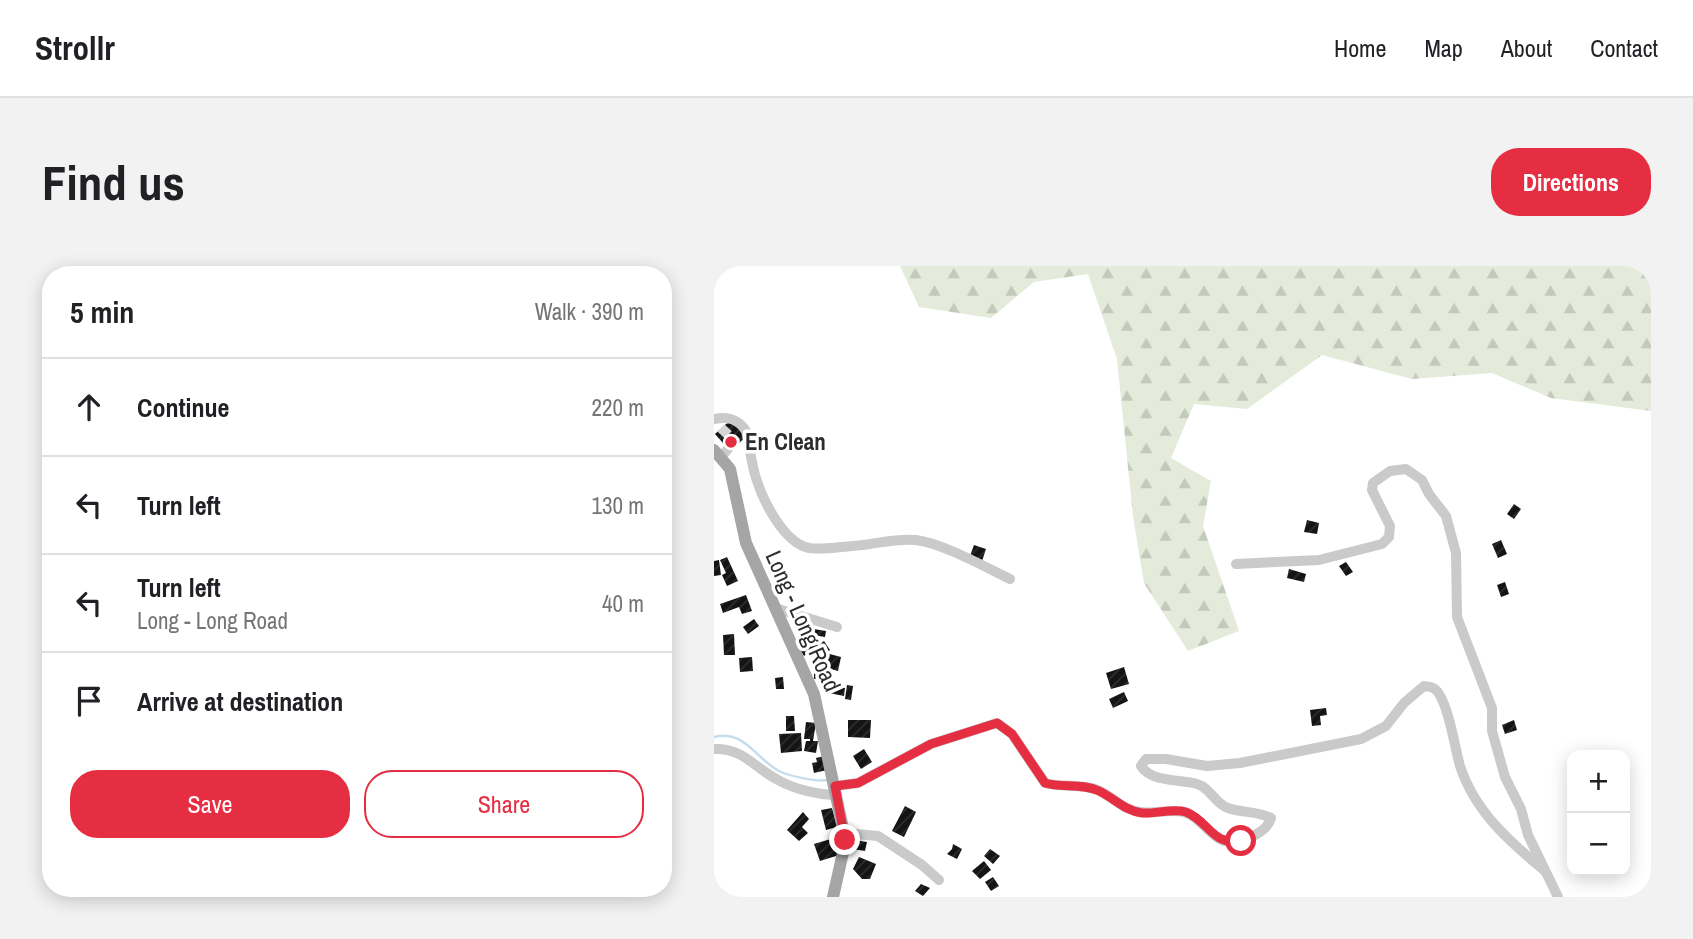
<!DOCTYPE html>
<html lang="en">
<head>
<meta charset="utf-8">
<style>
  :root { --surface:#fff; --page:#f2f2f2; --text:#202124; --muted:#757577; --line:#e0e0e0; --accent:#e52e41 }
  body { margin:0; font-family:"Archivo Narrow",sans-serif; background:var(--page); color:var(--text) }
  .controls { position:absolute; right:21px; bottom:21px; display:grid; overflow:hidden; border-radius:14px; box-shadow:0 4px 18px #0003 }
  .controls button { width:63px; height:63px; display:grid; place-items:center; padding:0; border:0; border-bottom:2px solid var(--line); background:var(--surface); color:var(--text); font:35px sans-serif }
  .stop { position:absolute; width:21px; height:21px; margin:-16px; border:5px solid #e52e41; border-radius:50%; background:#fff }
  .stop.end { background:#e52e41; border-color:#fff; box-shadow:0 2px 7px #0008 }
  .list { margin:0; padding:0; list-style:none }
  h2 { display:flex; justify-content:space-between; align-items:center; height:91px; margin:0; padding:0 28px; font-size:30px }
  h2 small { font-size:23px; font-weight:400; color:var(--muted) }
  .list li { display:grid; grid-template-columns:46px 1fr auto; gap:21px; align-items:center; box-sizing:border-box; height:98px; padding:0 28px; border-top:2px solid var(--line) }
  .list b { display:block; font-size:26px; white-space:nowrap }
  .list p { margin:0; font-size:23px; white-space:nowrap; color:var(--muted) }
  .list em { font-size:23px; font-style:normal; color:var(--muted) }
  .actions { display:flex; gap:14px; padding:21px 28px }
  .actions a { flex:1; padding:16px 0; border:2px solid var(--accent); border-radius:28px; text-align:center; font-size:24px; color:var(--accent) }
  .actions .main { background:var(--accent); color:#fff }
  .icon { flex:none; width:38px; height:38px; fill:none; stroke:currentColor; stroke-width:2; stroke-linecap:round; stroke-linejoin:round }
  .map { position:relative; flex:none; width:937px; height:631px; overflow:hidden; border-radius:28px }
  header { display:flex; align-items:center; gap:42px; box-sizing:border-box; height:98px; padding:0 35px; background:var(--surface); border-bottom:2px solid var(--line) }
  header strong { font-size:33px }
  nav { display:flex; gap:38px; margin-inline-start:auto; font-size:24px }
  .intro { display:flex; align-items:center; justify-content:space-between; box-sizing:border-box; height:168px; padding:0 42px }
  h1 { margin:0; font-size:49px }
  .button { padding:18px 32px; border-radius:28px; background:var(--accent); color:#fff; font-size:24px; font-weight:700 }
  main { display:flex; gap:42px; padding:0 42px }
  aside { flex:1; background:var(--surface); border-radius:28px; box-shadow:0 4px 18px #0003 }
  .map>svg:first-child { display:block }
  .forest { fill:url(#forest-firs) }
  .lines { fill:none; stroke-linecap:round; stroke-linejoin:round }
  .stream { stroke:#c6deeb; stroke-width:2.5 }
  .building { fill:url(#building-hatch) }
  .minor-tunnel { stroke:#d5d5d5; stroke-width:10; stroke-dasharray:10 5; stroke-linecap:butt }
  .minor { stroke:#cacaca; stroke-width:10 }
  .major { stroke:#a5a5a5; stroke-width:12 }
  .route { stroke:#e52e41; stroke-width:9 }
  .poi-dot { fill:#e52e41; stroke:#fff; stroke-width:2.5 }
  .labels { text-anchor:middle; stroke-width:7; stroke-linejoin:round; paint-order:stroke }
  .poi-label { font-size:23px; font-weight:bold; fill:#2d2d2d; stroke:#fff; text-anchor:start }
  .street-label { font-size:23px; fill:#2d2d2d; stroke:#fff }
</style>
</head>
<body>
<header>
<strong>Strollr</strong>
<nav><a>Home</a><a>Map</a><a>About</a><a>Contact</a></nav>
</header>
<div class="intro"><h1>Find us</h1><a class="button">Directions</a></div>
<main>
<aside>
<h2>5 min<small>Walk · 390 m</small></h2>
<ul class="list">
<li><svg class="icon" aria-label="ahead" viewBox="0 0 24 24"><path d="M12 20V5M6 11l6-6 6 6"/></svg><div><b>Continue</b></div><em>220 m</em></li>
<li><svg class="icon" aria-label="left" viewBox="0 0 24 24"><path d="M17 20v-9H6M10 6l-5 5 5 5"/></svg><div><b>Turn left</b></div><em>130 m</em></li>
<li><svg class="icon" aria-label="left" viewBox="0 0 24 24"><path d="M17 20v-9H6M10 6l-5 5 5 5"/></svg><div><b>Turn left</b><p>Long - Long Road</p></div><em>40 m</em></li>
<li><svg class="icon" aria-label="arrive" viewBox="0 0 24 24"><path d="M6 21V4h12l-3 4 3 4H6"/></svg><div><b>Arrive at destination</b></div></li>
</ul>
<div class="actions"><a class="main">Save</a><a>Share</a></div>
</aside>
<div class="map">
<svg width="937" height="631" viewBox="0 0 937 631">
  <defs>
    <pattern id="forest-firs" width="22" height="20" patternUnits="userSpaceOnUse" patternTransform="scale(1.75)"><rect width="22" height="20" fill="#e4ebda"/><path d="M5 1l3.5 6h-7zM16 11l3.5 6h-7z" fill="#c4cabb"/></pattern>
    <pattern id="building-hatch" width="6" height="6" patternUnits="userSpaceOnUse" patternTransform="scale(1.75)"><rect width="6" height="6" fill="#141414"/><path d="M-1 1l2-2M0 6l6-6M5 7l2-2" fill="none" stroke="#2e2e2e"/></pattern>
  </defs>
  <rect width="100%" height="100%" fill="#fff"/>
  <path class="forest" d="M186,0H937V145L837,132L778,107L698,113L608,89L533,143L480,138L457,192L497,215L489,260L525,365L474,385L430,317L419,250L403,93L374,8L320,16L277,52L205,41Z"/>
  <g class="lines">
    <path class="stream" d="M0,471C30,463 42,493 65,505C75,510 102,516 113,514"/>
  </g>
  <g class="building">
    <path d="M19,155L33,170L16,185L1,168L12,158Z"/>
    <path d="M800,238L807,243L800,253L793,248Z"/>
    <path d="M593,254L605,257L603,268L590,266Z"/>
    <path d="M787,274L793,288L784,292L778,278Z"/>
    <path d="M260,279L272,283L268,295L256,290Z"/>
    <path d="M13,291L24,315L13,320L8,309L12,307L6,294Z"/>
    <path d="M5,294L7,309L0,310V295Z"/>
    <path d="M632,296L639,306L632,310L625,300Z"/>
    <path d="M575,303L592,308L590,316L573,312Z"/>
    <path d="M791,316L795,328L787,331L783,319Z"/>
    <path d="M32,329L38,345L28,348L25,341L9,347L6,338Z"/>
    <path d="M40,353L45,360L34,368L29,361Z"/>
    <path d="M87,361L112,365L111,371L86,367Z"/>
    <path d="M20,368L21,389H10L9,369Z"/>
    <path d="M89,369L95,378L101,374L104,379L110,375L116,384L104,393L96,386L90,390L80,374Z"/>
    <path d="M112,387L127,391L124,405L109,401Z"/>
    <path d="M38,391L39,405L26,406L25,392Z"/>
    <path d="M410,401L415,418L397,423L392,407Z"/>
    <rect x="100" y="405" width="11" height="8"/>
    <path d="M69,411L70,423H62L61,412Z"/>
    <path d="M117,419L131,422L130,430L115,427Z"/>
    <path d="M133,419L139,420L137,434L131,433Z"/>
    <path d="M410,426L414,435L399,442L395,433Z"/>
    <path d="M612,442L613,449L606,450L607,459L598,460L596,444Z"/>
    <path d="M72,450H80L81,465H72Z"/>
    <path d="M134,454H157L156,472L134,471Z"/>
    <path d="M800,454L803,464L791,468L788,459Z"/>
    <path d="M92,456L102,457L99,475H104L102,487L90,485L92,475H96V473H90Z"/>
    <path d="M87,467L88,485L67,487L65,468Z"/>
    <path d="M150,483L158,496L147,503L139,490Z"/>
    <path d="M110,490L113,504L100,507L98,497L103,496L102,492Z"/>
    <path d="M191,540L202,546L190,571L178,565Z"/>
    <path d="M118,542L123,561L112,564L107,544Z"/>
    <path d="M89,546L95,553L88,561L94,567L85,575L73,564Z"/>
    <path d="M120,572L125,589L106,595L100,578Z"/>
    <path d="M141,574L153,576L151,585L139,583Z"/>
    <path d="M239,578L248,583L243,593L233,588L238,583Z"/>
    <path d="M276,583L286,590L279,598L270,590Z"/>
    <path d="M145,591L162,598L156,613H148L139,603Z"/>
    <path d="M270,595L277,604L266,613L258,605Z"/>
    <path d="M279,611L285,620L277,625L271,616Z"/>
    <path d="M207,618L216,622L209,630L201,625Z"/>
  </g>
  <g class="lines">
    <path class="minor-tunnel" d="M7,162L21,175L14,183"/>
    <g class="minor">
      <path d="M0,153C14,150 24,153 32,165C36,181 37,197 42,212C49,235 70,277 95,282C109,284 125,281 138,280C159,279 180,272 202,274C228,277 271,301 296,313"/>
      <path d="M7,191L14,183"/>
      <path d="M522,298L605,294L668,278L675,271L676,260L658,224L659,217L676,205L692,203L708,214L715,228L732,250L742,287L743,351L778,442V465L791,511L807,543L814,569L844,631"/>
      <path d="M61,342L123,361"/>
      <path d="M0,483C30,482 40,502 64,514C80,523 104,529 123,529"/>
      <path d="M122,520L144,517L217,478L283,457L298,468L331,517C347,522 368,517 384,524C399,531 409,544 426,546C440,548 456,543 469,546C488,550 498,577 518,576C531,576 554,565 557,552C544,545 528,547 514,542C501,538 497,522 483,518C466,513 438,517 427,500L432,493H452L493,500L526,497L647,473L672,460L690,437L710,420C714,421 717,420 721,423C734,434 741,483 746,500C761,546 796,576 831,605"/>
      <path d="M130,567L164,570L208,599L225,614"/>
    </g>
    <path class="major" d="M0,184L16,203L32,277L100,428L130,567V582L119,631"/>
  </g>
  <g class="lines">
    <path class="route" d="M131,574L121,520L144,517L217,478L283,457L298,468L331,517C348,522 368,517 385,525C400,532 411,545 428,547C442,548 459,542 472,546C495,555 498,580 527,575"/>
  </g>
  <circle class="poi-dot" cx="17" cy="176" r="7"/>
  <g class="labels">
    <g class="poi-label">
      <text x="31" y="184">En Clean</text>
    </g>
    <g class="street-label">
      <text transform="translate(89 355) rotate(66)" y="8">Long - Long Road</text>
    </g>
  </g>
</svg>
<div class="controls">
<button>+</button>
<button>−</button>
</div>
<div class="stop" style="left:527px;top:575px"></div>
<div class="stop end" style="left:131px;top:574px"></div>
</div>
</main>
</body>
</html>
